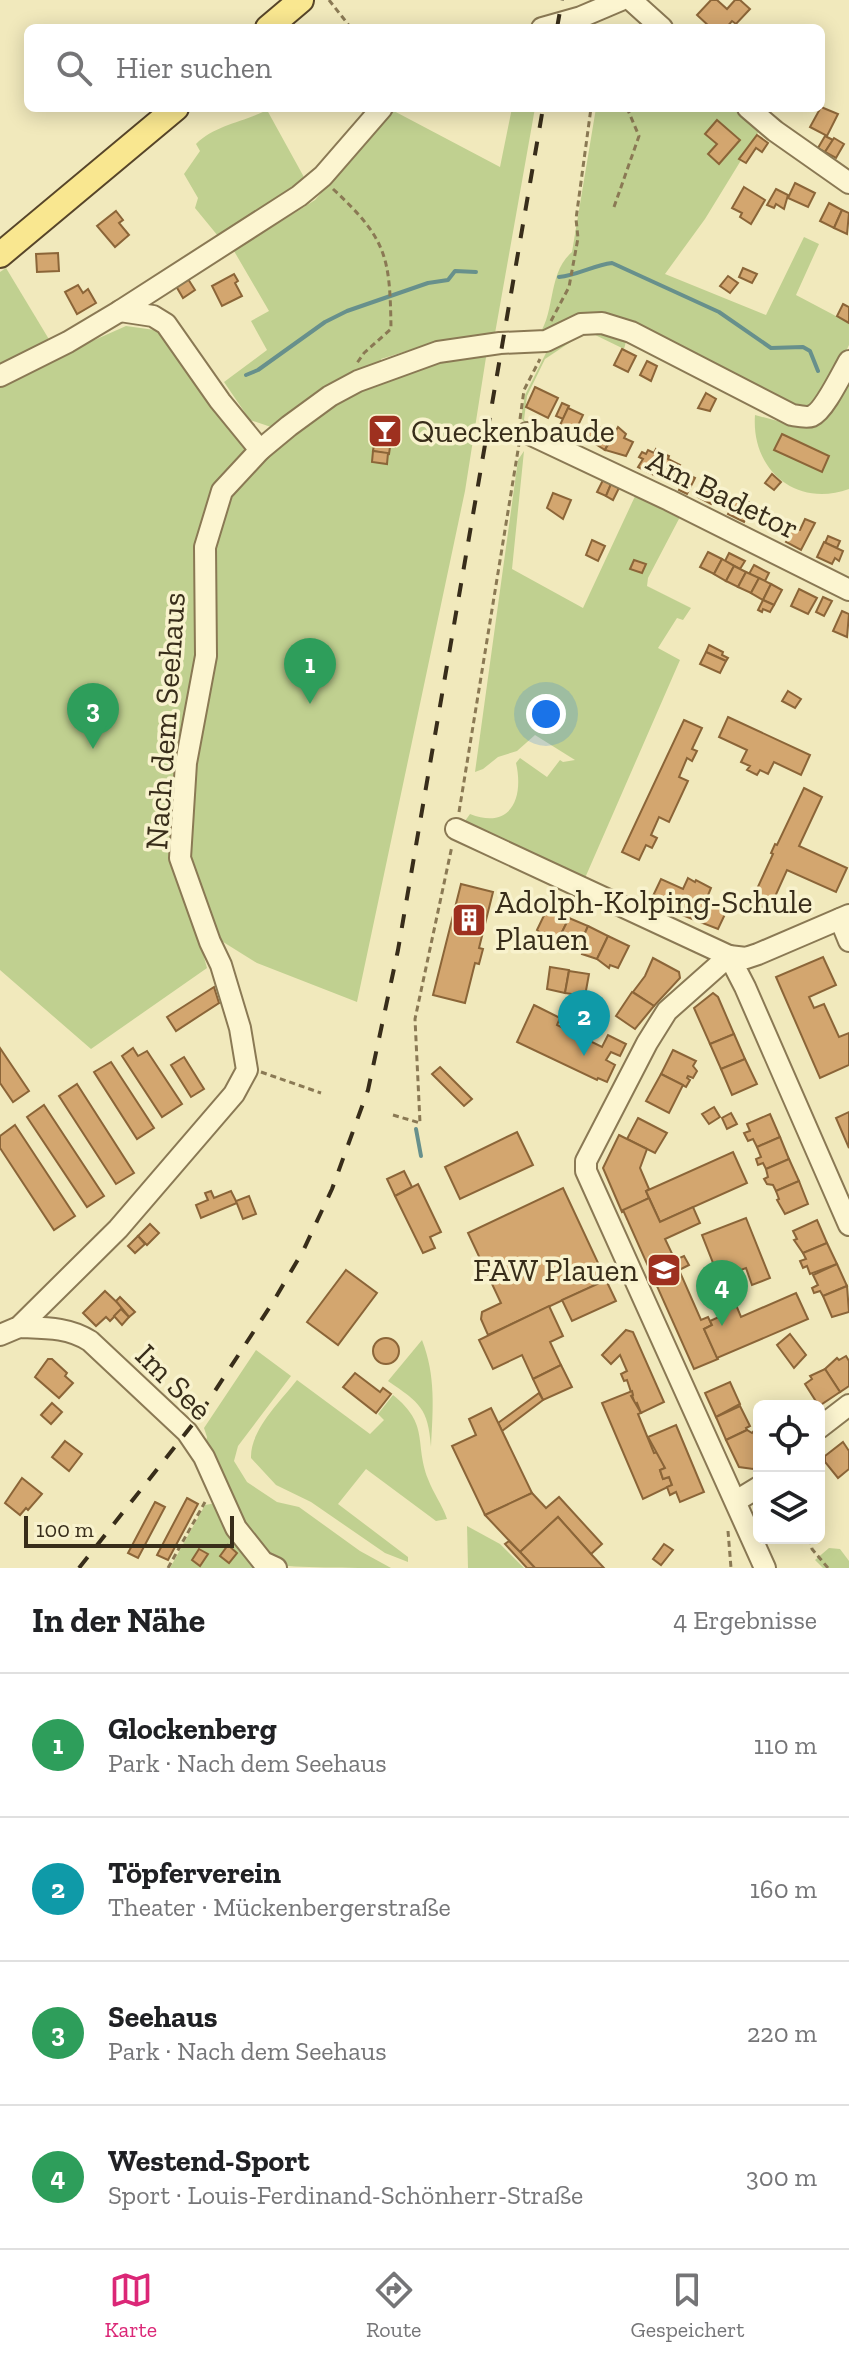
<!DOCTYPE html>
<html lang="de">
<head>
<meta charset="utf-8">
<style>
  :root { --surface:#fff; --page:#f2f2f2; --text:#202124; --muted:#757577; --line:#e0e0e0; --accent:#db2777 }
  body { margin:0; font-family:"Zilla Slab",serif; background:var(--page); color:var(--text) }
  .controls { position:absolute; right:24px; bottom:24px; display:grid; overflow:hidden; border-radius:12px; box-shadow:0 4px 20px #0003 }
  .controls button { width:72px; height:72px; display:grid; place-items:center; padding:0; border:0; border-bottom:2px solid var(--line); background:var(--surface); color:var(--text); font:40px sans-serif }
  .scale { position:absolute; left:24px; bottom:20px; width:210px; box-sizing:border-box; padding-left:8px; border:4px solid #382d1a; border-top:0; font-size:22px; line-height:28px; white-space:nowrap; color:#382d1a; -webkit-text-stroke:6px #f8f2cd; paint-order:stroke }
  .you { position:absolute; left:546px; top:714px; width:28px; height:28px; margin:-20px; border:6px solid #fff; border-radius:50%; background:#1a73e8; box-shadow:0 0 0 12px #1a73e833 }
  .badge { display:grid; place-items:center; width:52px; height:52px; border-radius:50%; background:var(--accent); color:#fff; font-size:26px; font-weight:700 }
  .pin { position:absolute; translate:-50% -66px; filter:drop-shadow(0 2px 4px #0008) }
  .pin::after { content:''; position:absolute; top:42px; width:28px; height:24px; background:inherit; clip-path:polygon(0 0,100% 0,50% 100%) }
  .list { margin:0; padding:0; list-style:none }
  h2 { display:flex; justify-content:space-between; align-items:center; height:104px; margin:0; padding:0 32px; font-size:34px }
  h2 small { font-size:26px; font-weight:400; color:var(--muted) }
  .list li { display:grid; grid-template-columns:52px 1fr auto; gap:24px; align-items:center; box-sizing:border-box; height:144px; padding:0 32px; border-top:2px solid var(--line) }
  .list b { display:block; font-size:30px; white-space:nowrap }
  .list p { margin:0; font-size:26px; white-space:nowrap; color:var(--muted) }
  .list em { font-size:26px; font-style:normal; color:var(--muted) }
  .icon { flex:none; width:44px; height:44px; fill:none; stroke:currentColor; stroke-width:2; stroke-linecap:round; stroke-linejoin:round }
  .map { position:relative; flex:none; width:849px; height:1568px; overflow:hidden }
  .search { position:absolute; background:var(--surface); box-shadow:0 4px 20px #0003; left:24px; right:24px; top:24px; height:88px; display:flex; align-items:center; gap:20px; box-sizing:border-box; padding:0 28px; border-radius:12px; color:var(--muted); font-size:30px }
  .sheet { height:680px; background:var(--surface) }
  nav { display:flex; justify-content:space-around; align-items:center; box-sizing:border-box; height:112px; border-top:2px solid var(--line); background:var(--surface); font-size:22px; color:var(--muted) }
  nav a { display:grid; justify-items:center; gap:4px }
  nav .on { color:var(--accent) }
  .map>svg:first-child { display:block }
  .green { fill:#c0d090 }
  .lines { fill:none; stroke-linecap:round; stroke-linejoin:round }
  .stream { stroke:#67908c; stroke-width:4 }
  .building { fill:#d3a66f; stroke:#8b6538; stroke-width:2 }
  .minor-casing { stroke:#8a7954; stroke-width:24 }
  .major-casing { stroke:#574529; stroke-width:28 }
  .path { stroke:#8a7954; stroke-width:3; stroke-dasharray:6 4; stroke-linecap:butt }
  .minor { stroke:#fcf5d0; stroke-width:20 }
  .major { stroke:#f9e790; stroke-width:24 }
  .rail { stroke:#382d1a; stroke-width:4; stroke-dasharray:14 14; stroke-linecap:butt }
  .labels { text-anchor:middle; stroke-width:7; stroke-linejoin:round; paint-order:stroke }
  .poi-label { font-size:32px; fill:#382d1a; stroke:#f8f2cd; text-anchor:start }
  .street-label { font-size:32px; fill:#382d1a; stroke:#f8f2cd }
</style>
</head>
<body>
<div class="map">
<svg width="849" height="1568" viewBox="0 0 849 1568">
  <rect width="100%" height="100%" fill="#f1e9bc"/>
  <g class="green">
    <path d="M512,108H535L494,339C456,333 417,348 381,359V365L277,429L250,420L224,382L267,350L251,321L269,311L234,251L315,200L383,123L380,120L392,110L500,167Z"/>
    <path d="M596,108H733L759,131L705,219L665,274L766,315L804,237L819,244L796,295L849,323V345L822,401L803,411L618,325L535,340C557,316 546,274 572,252Z"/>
    <path d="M267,110L305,179L286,195L218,236L195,208L198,198L184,174L200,151L196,144C215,125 244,122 267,110Z"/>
    <path d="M6,268L50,341L0,372V272Z"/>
    <path d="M126,326L162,331L245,449L216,485L198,652L173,846L207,968L91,1049L0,970V382Z"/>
    <path d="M587,326L627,338L624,349L587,331L545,359L527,396L524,420L530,424L527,425L521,418L525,395L551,343Z"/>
    <path d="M487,351L465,491L357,1002L257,963L212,935L186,857L190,768L212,639L217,528L227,491L335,395L461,352Z"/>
    <path d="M849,372V489C796,508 751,470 755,415L800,427L817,422Z"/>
    <path d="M524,451L512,569L583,608L637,492L681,515L648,578L647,586L691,608L683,620L677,618L658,648L680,660L585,878L465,821L470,814C511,830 524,798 516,763L520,758L547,777L560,760L563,762L575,760L535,735L517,751L498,757L483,769L475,772L518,460Z"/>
    <path d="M422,1340C436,1376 433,1409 431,1447C428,1408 420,1403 388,1381Z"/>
    <path d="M256,1350L291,1376L238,1446L234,1461L247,1482L277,1502L299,1507L360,1551L391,1568C365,1568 300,1568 279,1565C250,1553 220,1475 205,1446L207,1437L204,1428Z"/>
    <path d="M297,1380L370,1434L384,1420L378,1414L393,1395C430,1425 414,1442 428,1479C433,1493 442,1504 447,1519L436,1521L366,1469L338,1504L408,1557V1562L385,1553L311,1502L276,1485L251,1458C250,1430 280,1402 297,1380Z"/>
    <path d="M222,1502L269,1568H170L205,1505Z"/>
    <path d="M467,1526L500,1544L524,1568H468Z"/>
    <path d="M829,1548L840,1549L849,1561V1568H823L815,1560Z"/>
  </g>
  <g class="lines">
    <g class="stream">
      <path d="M559,277C578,275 594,265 612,263L719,312L771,348L803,347L810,351L818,371"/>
      <path d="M246,375L258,370L325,322L347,311L428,283L448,280L455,271L476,272"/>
      <path d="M416,1129L421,1156"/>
    </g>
  </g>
  <g class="building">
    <path d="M711,0H717L727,9L735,0H740L750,9L736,24L732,21L726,28H711L697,15Z"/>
    <path d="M821,107L838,114L827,136L810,127Z"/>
    <path d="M717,120L740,140L719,164L708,154L717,144L705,134Z"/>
    <path d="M757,135L768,143L762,152L756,148L746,163L739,159Z"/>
    <path d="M825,136L833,140L825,152L818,148Z"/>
    <path d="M834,138L844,144L836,158L825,152Z"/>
    <path d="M795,183L815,193L808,207L788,198Z"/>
    <path d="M744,187L765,200L751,224L740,217L742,213L732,208Z"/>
    <path d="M776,189L788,195L784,209L776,204L774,208L767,205Z"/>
    <path d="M829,203L842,210L834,228L820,221Z"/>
    <path d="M842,210L849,213L847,234L834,228Z"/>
    <path d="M116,211L123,220L119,223L129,235L115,247L97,226Z"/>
    <path d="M58,253L59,271L37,272L36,254Z"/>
    <path d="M743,268L757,274L752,283L739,277Z"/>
    <path d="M234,274L238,281L235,283L242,296L222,306L212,286Z"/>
    <path d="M728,276L738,283L730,293L720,286Z"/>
    <path d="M188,279L195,290L183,298L176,286Z"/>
    <path d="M78,285L83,293L88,289L96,303L77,314L65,292Z"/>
    <path d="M843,304L849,307V323L837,316Z"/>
    <path d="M622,349L636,356L628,372L614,365Z"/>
    <path d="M647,361L657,366L651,381L640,375Z"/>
    <path d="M535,387L558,398L548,418L526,407Z"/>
    <path d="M706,393L716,399L710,411L698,408Z"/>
    <path d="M562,403L569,406L563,419L556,416Z"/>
    <path d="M568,408L583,415L575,432L560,425Z"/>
    <path d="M593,424L613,433L605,450L586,438Z"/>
    <path d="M377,425L393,427V433L397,434L395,447H390L389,454L373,451Z"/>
    <path d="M618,427L626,434L624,438L633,442L626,456L605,450Z"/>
    <path d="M782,434L829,456L822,472L774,450Z"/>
    <path d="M656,449L664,454L654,475L638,467L643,459L639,457L642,452L646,454L648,450L654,453Z"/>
    <path d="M373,451L388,453L387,464L372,462Z"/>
    <path d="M664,454L669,456L668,459L680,465L672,481L654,475Z"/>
    <path d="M687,474L695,478L687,494L679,490Z"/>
    <path d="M772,474L781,482L774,490L765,483Z"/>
    <path d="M603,480L611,484L606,496L597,492Z"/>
    <path d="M705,482L723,490L718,500L714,498L711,504L698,497Z"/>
    <path d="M611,484L619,488L613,500L606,496Z"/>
    <path d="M553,493L571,500L563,519L547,508Z"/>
    <path d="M741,495L748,498L747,501L752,504L744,522L728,514L737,497L739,498Z"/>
    <path d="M805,519L815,523L801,550L786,542L788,539L784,538L788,528L800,530Z"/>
    <path d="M828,536L840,541L837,548L825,543Z"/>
    <path d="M592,540L605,546L598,561L586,555Z"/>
    <path d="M824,542L843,551L839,561L835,558L832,564L817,557Z"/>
    <path d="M708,552L722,559L714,574L700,567Z"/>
    <path d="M729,553L745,561L740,569L725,561Z"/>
    <path d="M722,559L734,566L726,581L714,574Z"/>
    <path d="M634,560L646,564L642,573L630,569Z"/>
    <path d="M754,565L769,573L765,581L749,574Z"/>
    <path d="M734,566L746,572L738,587L726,581Z"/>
    <path d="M746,572L759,578L751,593L738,587Z"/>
    <path d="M759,578L771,584L763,600L751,593Z"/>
    <path d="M771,584L782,590L774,605L763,600Z"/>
    <path d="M799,589L817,598L808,614L791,606Z"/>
    <path d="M823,597L832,601L824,616L816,612Z"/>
    <path d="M763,600L774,605L770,612L763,609L762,612L758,610Z"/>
    <path d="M842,611L849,614L847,637L833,631Z"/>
    <path d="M709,645L723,652L722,655L728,658L726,661L706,652Z"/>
    <path d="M706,652L726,661L720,673L700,664Z"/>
    <path d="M788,691L801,699L795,708L782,701Z"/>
    <path d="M728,717L810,755L801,775L774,762L768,774L760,770L757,775L747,770L750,766L741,762L747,750L719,737Z"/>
    <path d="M684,720L702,728L692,749L697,751L692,761L687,758L679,777L688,781L669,822L659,817L651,835L657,838L652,848L646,845L639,860L622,852Z"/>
    <path d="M804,788L822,797L799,846L847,868L836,892L787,870L769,910L751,902L773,854L771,853L775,844L777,845Z"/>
    <path d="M688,878L695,882L696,880L711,888L706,900L727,910L718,929L674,912L675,908L652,898L661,879L683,889Z"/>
    <path d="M461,884L493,892L479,948L483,949L479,964L475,963L465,1003L433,995Z"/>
    <path d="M548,907L569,918L558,940L550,936L548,939L537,930Z"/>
    <path d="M569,918L588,926L578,949L565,946L566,943L558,940Z"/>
    <path d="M588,926L608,936L597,959L582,954L583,951L578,949Z"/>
    <path d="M608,936L629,946L618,968L610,965L609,968L597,959Z"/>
    <path d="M823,957L836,985L809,997L814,1008L824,1004L839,1037L849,1033V1065L820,1078L776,977Z"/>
    <path d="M653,958L679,972L680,978L654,1006L633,992L645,976Z"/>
    <path d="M550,967L569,970L565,993L547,989Z"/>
    <path d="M569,971L589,974L585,996L565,993Z"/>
    <path d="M214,987L219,1003L176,1031L167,1017Z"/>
    <path d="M632,992L654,1006L635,1029L616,1016Z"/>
    <path d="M713,993L718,997L734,1034L710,1044L694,1008Z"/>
    <path d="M581,1004L601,1008L597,1034L576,1030Z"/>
    <path d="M534,1005L560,1018L557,1025L602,1047L608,1035L626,1044L620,1056L611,1052L606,1060L615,1065L607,1082L598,1078L597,1080L517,1042Z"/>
    <path d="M734,1034L745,1059L721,1069L710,1044Z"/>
    <path d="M0,1048L29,1091L13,1102L0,1083Z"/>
    <path d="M133,1048L138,1056L147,1051L182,1104L162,1117L122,1056Z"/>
    <path d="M673,1050L696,1061L693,1066L697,1071L693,1078L688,1076L687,1078L690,1080L686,1087L661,1074Z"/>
    <path d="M184,1057L204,1089L191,1097L171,1065Z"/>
    <path d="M745,1059L757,1084L732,1095L721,1069Z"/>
    <path d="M111,1062L154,1128L137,1139L94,1072Z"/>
    <path d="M440,1067L472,1099L464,1106L432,1074Z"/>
    <path d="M661,1074L683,1085L669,1113L646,1101Z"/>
    <path d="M77,1084L134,1173L116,1184L59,1096Z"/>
    <path d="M44,1105L104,1196L87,1207L27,1117Z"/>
    <path d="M714,1107L720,1117L709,1124L702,1114Z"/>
    <path d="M849,1112V1148L836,1118Z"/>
    <path d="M731,1113L737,1124L727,1129L722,1118Z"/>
    <path d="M770,1114L780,1137L757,1147L753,1139L748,1141L744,1133L750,1131L747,1124Z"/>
    <path d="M638,1118L667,1133L655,1153L627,1139Z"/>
    <path d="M15,1125L75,1216L54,1230L0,1148V1136Z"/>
    <path d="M517,1132L533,1165L460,1199L445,1167Z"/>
    <path d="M619,1135L647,1149L640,1168L649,1189L646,1191L649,1198L622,1212L603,1168Z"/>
    <path d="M780,1137L789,1159L766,1169L763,1163L758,1165L756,1159L761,1157L757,1147Z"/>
    <path d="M733,1152L747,1183L660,1222L646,1191Z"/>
    <path d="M789,1159L799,1181L776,1191L773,1185L767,1184L764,1179L768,1177L766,1169Z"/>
    <path d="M404,1171L412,1187L395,1196L387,1179Z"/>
    <path d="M799,1181L808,1204L785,1214L777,1200L779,1199L776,1191Z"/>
    <path d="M418,1184L441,1232L430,1237L435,1248L423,1253L395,1196Z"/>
    <path d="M563,1188L606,1280L488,1335L481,1319L482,1312L501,1303L468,1233Z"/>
    <path d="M211,1191L214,1198L231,1191L237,1203L201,1218L196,1205L208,1200L205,1193Z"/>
    <path d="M249,1196L256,1214L243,1219L236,1201Z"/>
    <path d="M649,1198L660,1222L693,1207L700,1223L665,1239L675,1260L684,1256L689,1265L679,1270L701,1320L708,1317L712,1325L704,1329L718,1359L694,1369L623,1210Z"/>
    <path d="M746,1218L770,1278L752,1285L746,1268L719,1278L702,1235Z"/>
    <path d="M817,1220L827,1243L803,1253L794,1240L797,1239L793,1231Z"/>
    <path d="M150,1224L159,1233L147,1245L138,1236Z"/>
    <path d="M138,1236L145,1244L135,1253L128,1246Z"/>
    <path d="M827,1243L837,1264L810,1274L807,1266L803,1268L800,1261L806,1259L803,1253Z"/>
    <path d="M837,1264L847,1286L823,1296L820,1291L814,1293L812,1288L818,1285L813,1275Z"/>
    <path d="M346,1270L377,1293L338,1345L307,1322Z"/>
    <path d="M606,1280L616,1301L572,1321L562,1300Z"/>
    <path d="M847,1286L849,1312L832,1317L823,1296Z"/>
    <path d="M105,1291L123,1308L110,1321L106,1317L96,1326L83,1313Z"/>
    <path d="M796,1293L808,1319L717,1358L704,1329L712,1325L710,1321L719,1317L716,1308L734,1300L741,1317Z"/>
    <path d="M120,1297L135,1312L129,1317L116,1301Z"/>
    <path d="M549,1306L563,1336L550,1342L561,1365L533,1379L522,1355L493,1369L479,1340Z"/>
    <path d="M121,1309L129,1317L122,1325L114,1316Z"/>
    <path d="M626,1330L633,1332L664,1402L641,1413L637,1403L635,1404L627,1380L624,1381L621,1374L627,1371L620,1355L611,1364L602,1355Z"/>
    <path d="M790,1334L806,1355L794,1368L777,1345Z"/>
    <circle cx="386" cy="1351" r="13"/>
    <path d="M846,1356L849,1361V1386L840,1392L825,1369L837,1358L839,1360Z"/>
    <path d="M48,1359H52L67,1373L65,1376L73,1383L59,1398L35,1377Z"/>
    <path d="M561,1365L572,1387L543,1400L533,1379Z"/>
    <path d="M825,1369L840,1392L819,1406L805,1384L812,1379L810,1376Z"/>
    <path d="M355,1373L380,1392L383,1388L391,1394L376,1413L343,1387Z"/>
    <path d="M730,1382L740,1404L716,1417L705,1393Z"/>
    <path d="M632,1391L633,1395L631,1396L641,1413L638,1414L654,1453L658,1452L665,1468L660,1470L663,1479L669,1477L672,1485L643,1499L602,1403Z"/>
    <path d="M539,1393L543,1400L502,1431L498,1423Z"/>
    <path d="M52,1403L62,1412L51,1424L41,1415Z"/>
    <path d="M740,1406L750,1426L746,1428L747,1430L726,1440L716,1417Z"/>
    <path d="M491,1408L532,1493L485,1515L452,1446L476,1435L469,1419Z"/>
    <path d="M676,1425L704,1492L680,1502L676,1492L670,1495L667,1487L672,1485L669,1477L663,1479L660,1470L665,1468L648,1437Z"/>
    <path d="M756,1428L759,1431V1463L753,1469L739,1467L726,1440L747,1430L752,1433Z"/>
    <path d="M65,1441L82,1454L69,1471L52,1457Z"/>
    <path d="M843,1442L849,1451V1469L838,1478L825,1462V1456Z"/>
    <path d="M22,1478L42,1494L28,1510L26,1508L20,1515L5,1503Z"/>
    <path d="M532,1493L546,1508L559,1497L602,1544L591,1554L558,1517L520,1552L485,1515Z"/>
    <path d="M187,1498L198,1504L168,1560L157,1555Z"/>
    <path d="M155,1502L165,1507L138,1558L128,1553Z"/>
    <path d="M558,1517L591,1554L604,1568H535L520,1552Z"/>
    <path d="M509,1541L520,1552L535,1568H527L505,1544Z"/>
    <path d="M664,1544L673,1550L661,1565L653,1559Z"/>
    <path d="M228,1545L237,1553L229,1563L220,1556Z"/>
    <path d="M199,1549L208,1554L200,1566L192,1560Z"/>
  </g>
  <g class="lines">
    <g class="minor-casing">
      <g id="minor">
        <path d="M631,0L662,28"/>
        <path d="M542,28L581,17L621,0"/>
        <path d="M748,108L775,131L849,183"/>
        <path d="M120,311L153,316L166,324L220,401L260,450"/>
        <path d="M0,376L68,342L120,311L299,196L323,176L382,108"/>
        <path d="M527,433L669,500L849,590"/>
        <path d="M456,829L729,956L745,987L849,1225"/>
        <path d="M840,919L849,941"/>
        <path d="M19,1327C45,1328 68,1327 90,1341L187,1432L204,1457L236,1528L263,1562L276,1568"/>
        <path d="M0,1335L19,1327L118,1229L234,1094L247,1070L240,1028L221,965L210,942L180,858L186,763L206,656L205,547L222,491L260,450L289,426L330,396L358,381L438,352L500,343L546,341L581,324L602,323L631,332L792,415C798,416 807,418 812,416C824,411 842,373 849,361"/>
        <path d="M819,1428L849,1405"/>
        <path d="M736,1501L759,1487"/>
        <path d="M765,1568L586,1171V1161L647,1043L667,1011L729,956L746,958L758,954L849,915"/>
      </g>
    </g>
    <g class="major-casing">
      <g id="major">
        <path d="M268,28L301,0"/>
        <path d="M0,255L176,108"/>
      </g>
    </g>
    <g class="path">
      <path d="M329,0L351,28"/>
      <path d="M333,189C387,239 390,257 391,329L364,353L357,363"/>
      <path d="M614,207L639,136L627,108"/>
      <path d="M551,321L569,287L578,238L576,219L591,108"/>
      <path d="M520,419L524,390L540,359"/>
      <path d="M459,812L519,444"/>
      <path d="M261,1072L321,1093"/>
      <path d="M393,1115L420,1123L415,1019L452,846"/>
      <path d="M728,1531L731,1568"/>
      <path d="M810,1538L812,1549L828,1568"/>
      <path d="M168,1568L205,1502"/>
    </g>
    <use href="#minor" class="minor"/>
    <use href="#major" class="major"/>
    <g class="rail">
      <path d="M557,28L562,0"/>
      <path d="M79,1568L196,1420L273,1302L303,1251L332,1189L368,1090L398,950L543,108"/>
    </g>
  </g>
  <defs>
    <g id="bar-square" transform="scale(1.8)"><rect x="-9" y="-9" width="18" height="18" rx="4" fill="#9e301f" stroke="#f8f2cd"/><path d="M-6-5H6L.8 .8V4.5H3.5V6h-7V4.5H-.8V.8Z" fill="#fff"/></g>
    <g id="building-square" transform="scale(1.8)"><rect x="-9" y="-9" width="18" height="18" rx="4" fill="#9e301f" stroke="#f8f2cd"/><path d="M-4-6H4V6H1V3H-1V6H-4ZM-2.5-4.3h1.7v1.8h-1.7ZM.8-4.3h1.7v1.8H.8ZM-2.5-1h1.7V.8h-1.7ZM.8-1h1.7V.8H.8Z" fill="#fff"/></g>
    <g id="school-square" transform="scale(1.8)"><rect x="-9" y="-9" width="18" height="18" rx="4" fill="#9e301f" stroke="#f8f2cd"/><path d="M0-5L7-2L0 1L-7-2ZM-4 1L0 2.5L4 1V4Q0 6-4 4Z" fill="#fff"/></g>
  </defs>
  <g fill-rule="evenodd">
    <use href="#bar-square" x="385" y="431"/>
    <use href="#building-square" x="469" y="920"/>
    <use href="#school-square" x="664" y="1270"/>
  </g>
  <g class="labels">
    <g class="poi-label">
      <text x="411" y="442">Queckenbaude</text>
      <text x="495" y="913">Adolph-Kolping-Schule<tspan x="495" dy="37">Plauen</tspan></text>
      <text x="638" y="1281" text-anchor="end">FAW Plauen</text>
    </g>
    <g class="street-label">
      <text transform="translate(723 494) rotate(26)" y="11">Am Badetor</text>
      <text transform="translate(165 721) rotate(-86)" y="11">Nach dem Seehaus</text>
      <text transform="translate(174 1382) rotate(45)" y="11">Im See</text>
    </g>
  </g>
</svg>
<div class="controls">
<button><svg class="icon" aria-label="locate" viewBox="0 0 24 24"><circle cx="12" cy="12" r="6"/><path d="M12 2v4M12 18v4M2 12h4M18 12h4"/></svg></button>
<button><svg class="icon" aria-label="layers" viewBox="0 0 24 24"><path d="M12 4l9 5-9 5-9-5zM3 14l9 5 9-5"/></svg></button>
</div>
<div class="scale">100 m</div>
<div class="you"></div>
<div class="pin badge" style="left:310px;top:704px;background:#2e9e5b">1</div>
<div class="pin badge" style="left:584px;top:1056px;background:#0f9aa8">2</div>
<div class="pin badge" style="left:93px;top:749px;background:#2e9e5b">3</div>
<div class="pin badge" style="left:722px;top:1326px;background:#2e9e5b">4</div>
<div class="search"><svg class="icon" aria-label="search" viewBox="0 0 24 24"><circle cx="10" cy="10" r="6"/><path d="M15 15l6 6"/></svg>Hier suchen</div>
</div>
<section class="sheet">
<h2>In der Nähe<small>4 Ergebnisse</small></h2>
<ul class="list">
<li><span class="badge" style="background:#2e9e5b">1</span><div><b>Glockenberg</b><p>Park · Nach dem Seehaus</p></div><em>110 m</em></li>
<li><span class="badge" style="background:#0f9aa8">2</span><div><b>Töpferverein</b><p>Theater · Mückenbergerstraße</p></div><em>160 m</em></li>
<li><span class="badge" style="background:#2e9e5b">3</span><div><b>Seehaus</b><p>Park · Nach dem Seehaus</p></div><em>220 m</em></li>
<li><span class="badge" style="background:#2e9e5b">4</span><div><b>Westend-Sport</b><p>Sport · Louis-Ferdinand-Schönherr-Straße</p></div><em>300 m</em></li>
</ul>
</section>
<nav>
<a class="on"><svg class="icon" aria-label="map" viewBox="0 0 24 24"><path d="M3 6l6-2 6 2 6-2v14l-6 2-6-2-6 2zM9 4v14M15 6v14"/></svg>Karte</a>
<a><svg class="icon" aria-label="directions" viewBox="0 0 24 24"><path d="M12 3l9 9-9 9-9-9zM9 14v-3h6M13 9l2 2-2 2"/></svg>Route</a>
<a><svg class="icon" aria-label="saved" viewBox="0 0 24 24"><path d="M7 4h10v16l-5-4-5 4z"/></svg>Gespeichert</a>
</nav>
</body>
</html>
